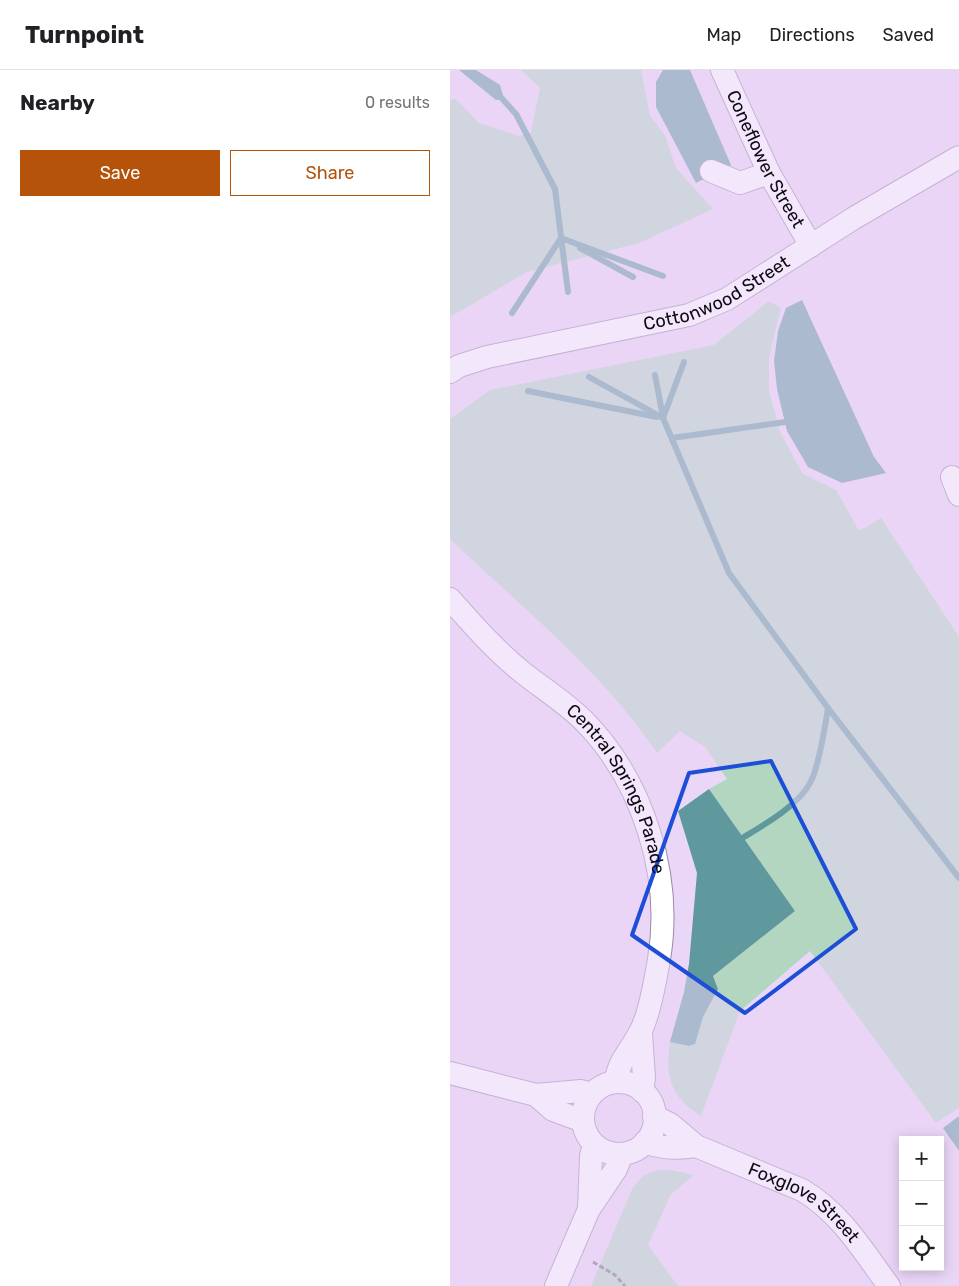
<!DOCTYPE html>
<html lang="en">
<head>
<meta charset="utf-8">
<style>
  :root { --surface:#fff; --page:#f6f6f6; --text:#202124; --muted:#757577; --line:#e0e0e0; --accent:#b45309 }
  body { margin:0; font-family:Rubik,sans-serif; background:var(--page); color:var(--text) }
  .controls { position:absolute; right:15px; bottom:15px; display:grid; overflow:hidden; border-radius:0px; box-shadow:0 2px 12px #0003 }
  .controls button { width:45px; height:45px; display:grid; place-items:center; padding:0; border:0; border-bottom:1px solid var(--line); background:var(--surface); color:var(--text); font:25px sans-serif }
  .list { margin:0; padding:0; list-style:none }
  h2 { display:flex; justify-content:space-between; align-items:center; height:65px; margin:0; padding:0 20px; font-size:21px }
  h2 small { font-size:16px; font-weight:400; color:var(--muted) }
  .actions { display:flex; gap:10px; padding:15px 20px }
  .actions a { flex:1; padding:11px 0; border:1px solid var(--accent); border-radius:0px; text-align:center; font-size:18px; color:var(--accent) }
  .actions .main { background:var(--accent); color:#fff }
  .icon { flex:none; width:28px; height:28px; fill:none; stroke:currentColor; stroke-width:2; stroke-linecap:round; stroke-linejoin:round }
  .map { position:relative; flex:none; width:509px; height:1216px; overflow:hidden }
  header { display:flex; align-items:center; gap:30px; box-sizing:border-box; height:70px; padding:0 25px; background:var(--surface); border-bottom:1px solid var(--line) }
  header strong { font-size:24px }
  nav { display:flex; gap:28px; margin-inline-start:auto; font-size:18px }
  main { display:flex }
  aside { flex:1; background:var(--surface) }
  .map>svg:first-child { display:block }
  .green { fill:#b3d6c0 }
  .water { fill:#60999d }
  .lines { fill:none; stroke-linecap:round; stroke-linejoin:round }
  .stream { stroke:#60999d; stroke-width:6 }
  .minor-casing { stroke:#9b88a7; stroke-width:24 }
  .path { stroke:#7a6c82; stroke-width:3; stroke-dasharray:5 2.5; stroke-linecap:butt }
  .minor { stroke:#fff; stroke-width:22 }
  .marked { fill:none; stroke:#1d4ed8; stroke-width:4; stroke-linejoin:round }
  .labels { text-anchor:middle; stroke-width:4; stroke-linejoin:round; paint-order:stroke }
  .street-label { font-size:18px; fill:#100914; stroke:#f3e7fb }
</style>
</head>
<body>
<header>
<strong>Turnpoint</strong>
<nav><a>Map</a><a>Directions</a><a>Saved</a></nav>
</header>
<main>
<aside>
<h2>Nearby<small>0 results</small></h2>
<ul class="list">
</ul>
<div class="actions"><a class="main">Save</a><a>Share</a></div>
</aside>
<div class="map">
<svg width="509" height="1216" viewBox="0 0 509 1216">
  <rect width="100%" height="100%" fill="#ead6f7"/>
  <g class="green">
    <path d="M71,0H191L200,46L215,65L226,98L263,139L189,173L77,202L0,247V30L6,29L29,53L69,66L81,62L90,18Z"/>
    <path d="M319,231L331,238L319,287V322L331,364L353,404L386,420L409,461L431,448L509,567V1038L486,1053L360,881L290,941L251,1046C220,1026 215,1008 220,972L239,976L244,974L253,947L268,919L263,906L345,841L259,719L277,709L255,677L230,661L207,683C153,602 70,536 0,469V349L40,320L264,275Z"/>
    <path d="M206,1100H221L244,1105L221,1124L198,1175L228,1216H141L183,1117L193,1106Z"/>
  </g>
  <g class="water">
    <path d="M9,0H26L50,15L54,29L46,30Z"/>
    <path d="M213,0H240L281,95L246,113L206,37V12Z"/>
    <path d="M352,230L424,387L436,403L392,413L358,397L337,361L327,319L324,291L328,261L336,238Z"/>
    <path d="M259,719L345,841L263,906L268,919L253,947L245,974L239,976L220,972L234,922L239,894L247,803L228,741Z"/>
    <path d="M509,1046V1081L493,1058Z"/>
  </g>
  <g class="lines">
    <g class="stream">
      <path d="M47,23L66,44L105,119L118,222"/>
      <path d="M111,168L213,206"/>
      <path d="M130,178L183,207"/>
      <path d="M62,243L111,168"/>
      <path d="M205,305L213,347"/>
      <path d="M139,307L213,348L279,503L378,638L509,808"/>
      <path d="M78,321L207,347"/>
      <path d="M213,348L234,292"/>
      <path d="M222,368L335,352"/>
      <path d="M294,767C314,755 349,735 360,713C369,697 375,657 378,638"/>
    </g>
    <g class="minor-casing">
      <g id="minor">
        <path id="s1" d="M272,0L319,103L361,176"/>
        <path d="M261,101L290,113L319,103"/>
        <path id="s2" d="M0,302L9,296L37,287L239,245L277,229L404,148L509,87"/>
        <path d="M502,407L509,425"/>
        <path id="s3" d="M0,529C22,554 45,580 72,602C92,618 115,632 134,651C193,711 223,806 209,889C206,907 199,947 190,962C179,984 171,986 165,1012"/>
        <path d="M191,962L194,1008L192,1021"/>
        <path d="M0,1003L86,1025L131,1021L142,1024"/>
        <circle cx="169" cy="1048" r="36"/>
        <path d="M86,1025L103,1040L133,1051"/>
        <path id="s4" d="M204,1046L220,1054L246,1076L352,1120C391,1143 413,1181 439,1216"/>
        <path d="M195,1072C212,1079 229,1079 246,1076"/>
        <path d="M139,1139L141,1086L144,1075"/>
        <path d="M106,1216L139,1139L166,1099L172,1084"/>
      </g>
    </g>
    <path class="path" d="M143,1192L165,1205L175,1216"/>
    <use href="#minor" class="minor"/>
  </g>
  <path d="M0 0H509V1216H0ZM321,691L406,859L295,943L182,865L239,703Z" fill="#ead6f7" fill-opacity=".55" fill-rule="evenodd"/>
  <path class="marked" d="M321,691L406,859L295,943L182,865L239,703Z"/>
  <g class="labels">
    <g class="street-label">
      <text dy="6" stroke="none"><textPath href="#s1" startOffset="99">Coneflower Street</textPath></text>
      <text dy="6" stroke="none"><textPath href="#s2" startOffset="280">Cottonwood Street</textPath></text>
      <text dy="6" stroke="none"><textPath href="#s3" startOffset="258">Central Springs Parade</textPath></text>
      <text dy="6" stroke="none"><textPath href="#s4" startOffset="175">Foxglove Street</textPath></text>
    </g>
  </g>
</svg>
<div class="controls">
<button>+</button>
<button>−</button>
<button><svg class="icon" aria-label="locate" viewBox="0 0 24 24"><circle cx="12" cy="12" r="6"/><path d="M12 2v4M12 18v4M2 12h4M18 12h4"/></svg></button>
</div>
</div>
</main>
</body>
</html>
